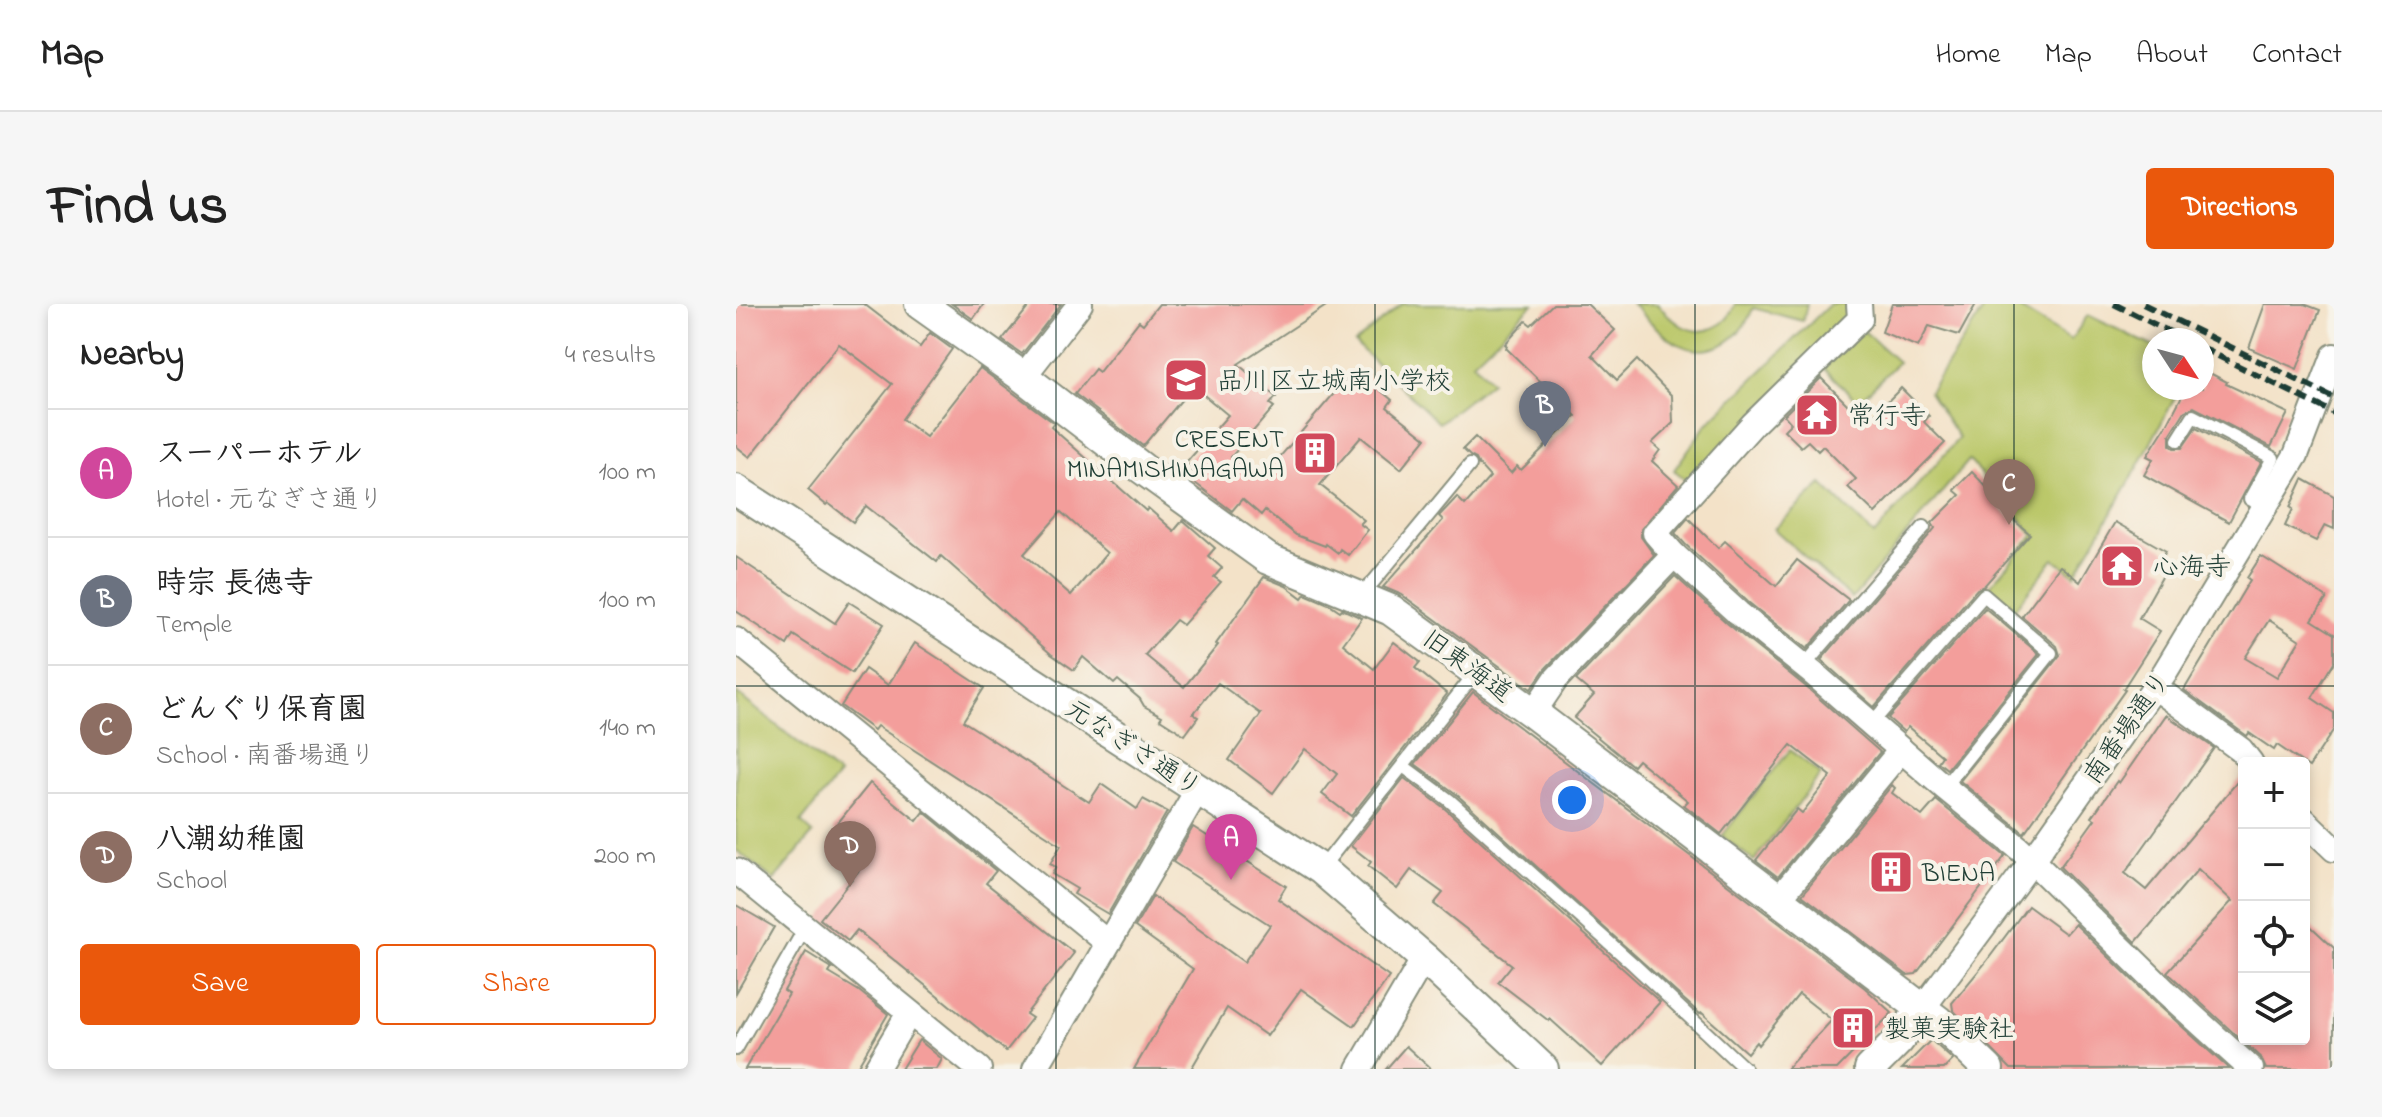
<!DOCTYPE html>
<html lang="en">
<head>
<meta charset="utf-8">
<style>
  :root { --surface:#fff; --page:#f6f6f6; --text:#222; --muted:#767676; --line:#e0e0e0; --accent:#ea580c }
  body { margin:0; font-family:"Indie Flower","Klee One",sans-serif; background:var(--page); color:var(--text) }
  .controls { position:absolute; right:24px; bottom:24px; display:grid; overflow:hidden; border-radius:8px; box-shadow:0 4px 12px #0003 }
  .controls button { width:72px; height:72px; display:grid; place-items:center; padding:0; border:0; border-bottom:2px solid var(--line); background:var(--surface); color:var(--text); font:40px sans-serif }
  .compass { position:absolute; left:1406px; top:24px; width:72px; height:72px; border-radius:50%; background:var(--surface); box-shadow:0 4px 12px #0003; rotate:126deg }
  .you { position:absolute; left:836px; top:496px; width:28px; height:28px; margin:-20px; border:6px solid #fff; border-radius:50%; background:#1a73e8; box-shadow:0 0 0 12px #1a73e833 }
  .badge { display:grid; place-items:center; width:52px; height:52px; border-radius:50%; background:var(--accent); color:#fff; font-size:26px; font-weight:700 }
  .pin { position:absolute; translate:-50% -66px; filter:drop-shadow(0 2px 4px #0008) }
  .pin::after { content:''; position:absolute; top:42px; width:28px; height:24px; background:inherit; clip-path:polygon(0 0,100% 0,50% 100%) }
  .list { margin:0; padding:0; list-style:none }
  h2 { display:flex; justify-content:space-between; align-items:center; height:104px; margin:0; padding:0 32px; font-size:34px }
  h2 small { font-size:26px; font-weight:400; color:var(--muted) }
  .list li { display:grid; grid-template-columns:52px 1fr auto; gap:24px; align-items:center; box-sizing:border-box; height:128px; padding:0 32px; border-top:2px solid var(--line) }
  .list b { display:block; font-size:30px; white-space:nowrap }
  .list p { margin:0; font-size:26px; white-space:nowrap; color:var(--muted) }
  .list em { font-size:26px; font-style:normal; color:var(--muted) }
  .actions { display:flex; gap:16px; padding:24px 32px }
  .actions a { flex:1; padding:18px 0; border:2px solid var(--accent); border-radius:8px; text-align:center; font-size:28px; color:var(--accent) }
  .actions .main { background:var(--accent); color:#fff }
  .icon { flex:none; width:44px; height:44px; fill:none; stroke:currentColor; stroke-width:2; stroke-linecap:round; stroke-linejoin:round }
  .map { position:relative; flex:none; width:1598px; height:765px; overflow:hidden; border-radius:8px }
  header { display:flex; align-items:center; gap:48px; box-sizing:border-box; height:112px; padding:0 40px; background:var(--surface); border-bottom:2px solid var(--line) }
  header strong { font-size:38px }
  nav { display:flex; gap:44px; margin-inline-start:auto; font-size:28px }
  .intro { display:flex; align-items:center; justify-content:space-between; box-sizing:border-box; height:192px; padding:0 48px }
  h1 { margin:0; font-size:56px }
  .button { padding:20px 36px; border-radius:8px; background:var(--accent); color:#fff; font-size:28px; font-weight:700 }
  main { display:flex; gap:48px; padding:0 48px }
  aside { flex:1; background:var(--surface); border-radius:8px; box-shadow:0 4px 12px #0003 }
  .map>svg:first-child { display:block }
  .green { fill:#bbc86a; stroke:#6d824f; stroke-width:2 }
  .building { fill:#f39e9b; fill-rule:evenodd }
  .lines { fill:none; stroke-linecap:round; stroke-linejoin:round }
  .service-casing { stroke:#89907e; stroke-width:16 }
  .minor-casing { stroke:#89907e; stroke-width:28 }
  .tertiary-casing { stroke:#89907e; stroke-width:34 }
  .service { stroke:#fff; stroke-width:12 }
  .minor { stroke:#fff; stroke-width:24 }
  .tertiary { stroke:#fff; stroke-width:30 }
  .rail { stroke:#1f3d34; stroke-width:6; stroke-dasharray:12 6; stroke-linecap:butt }
  .grid { fill:none; stroke:#1f3d34; stroke-width:2; stroke-opacity:0.55 }
  .labels { text-anchor:middle; stroke-width:8; stroke-linejoin:round; paint-order:stroke }
  .poi-label { font-size:26px; fill:#1f3d34; stroke:#f7f3e8; text-anchor:start }
  .street-label { font-size:26px; fill:#1f3d34; stroke:#f7f3e8 }
</style>
</head>
<body>
<header>
<strong>Map</strong>
<nav><a>Home</a><a>Map</a><a>About</a><a>Contact</a></nav>
</header>
<div class="intro"><h1>Find us</h1><a class="button">Directions</a></div>
<main>
<aside>
<h2>Nearby<small>4 results</small></h2>
<ul class="list">
<li><span class="badge" style="background:#d1479c">A</span><div><b>スーパーホテル</b><p>Hotel · 元なぎさ通り</p></div><em>100 m</em></li>
<li><span class="badge" style="background:#6b7280">B</span><div><b>時宗 長徳寺</b><p>Temple</p></div><em>100 m</em></li>
<li><span class="badge" style="background:#8d6e63">C</span><div><b>どんぐり保育園</b><p>School · 南番場通り</p></div><em>140 m</em></li>
<li><span class="badge" style="background:#8d6e63">D</span><div><b>八潮幼稚園</b><p>School</p></div><em>200 m</em></li>
</ul>
<div class="actions"><a class="main">Save</a><a>Share</a></div>
</aside>
<div class="map">
<svg width="1598" height="765" viewBox="0 0 1598 765">
  <rect width="100%" height="100%" fill="#f7f3e8"/>
  <filter id="ink" filterUnits="userSpaceOnUse"><feTurbulence type="fractalNoise" baseFrequency=".0125" numOctaves="2"/><feDisplacementMap in="SourceGraphic" scale="16" xChannelSelector="R" yChannelSelector="G"/><feConvolveMatrix kernelMatrix="1 2 1 2 8 2 1 2 1" color-interpolation-filters="sRGB"/></filter>
  <filter id="wash" filterUnits="userSpaceOnUse"><feTurbulence type="fractalNoise" baseFrequency=".006" numOctaves="4" result="noise"/><feDisplacementMap in="SourceGraphic" scale="32" xChannelSelector="R" yChannelSelector="G"/><feGaussianBlur stdDeviation="1.8" result="paint"/><feColorMatrix in="noise" values="0 0 0 0 0 0 0 0 0 0 0 0 0 0 0 0 0 1.4 0 .05"/><feComposite in="paint" operator="in"/></filter>
  <g filter="url(#wash)">
    <rect width="100%" height="100%" fill="#f3e2c8"/>
    <g class="green">
      <path d="M666,0H797L737,58L755,78L703,119L619,39Z"/>
      <path d="M896,0H921C929,8 937,17 946,22C968,34 992,22 999,0H1071L1067,17L1017,4C1004,40 966,60 933,34C920,25 908,11 896,0Z"/>
      <path d="M1094,0H1112V15L954,180L938,166L970,121Z"/>
      <path d="M1251,0H1276L1335,36L1352,11L1418,43V84H1444L1402,163L1339,271L1318,255L1276,308L1249,287L1298,231L1233,156L1116,295L1038,225L1086,180L1138,231L1223,134L1193,88Z"/>
      <path d="M1128,27L1162,58L1122,98L1088,64Z"/>
      <path d="M0,389L103,471L65,518L77,529L38,576L0,546Z"/>
      <path d="M1054,446L1085,470L1018,557L986,532Z"/>
    </g>
    <g id="blocks">
      <g class="building">
        <path d="M0,0H128L184,43L194,29L216,45L166,115L190,133L244,64L318,119L315,123L410,207L412,204L438,227L447,216L479,244L472,252L486,264L478,273L485,278L447,321L440,316L409,351L448,383L482,341L480,340L528,273L550,282L566,294L569,290L595,301L604,307L606,305L626,314L607,340L638,365L658,338L684,358L679,364L711,390L615,512L586,490L601,470L569,445L537,489L493,456L525,410L482,379L457,410L462,413L449,431L424,415L426,412L408,402L404,395L382,376L378,380L347,353L338,366L315,350L205,252L201,258L130,202L117,218L92,199L90,201L72,186L156,80L103,40L14,153L0,142ZM325,208L371,249L335,291L288,250Z"/>
        <path d="M216,0H248L237,15Z"/>
        <path d="M295,0H325L286,50L266,36Z"/>
        <path d="M423,0H593L502,60L540,93L534,100L538,103L495,153L525,175L619,65L656,96L651,103L690,134L665,165L625,133L584,181L628,216L624,220L632,226L612,251L604,245L602,249L590,240L589,242L560,231L529,206L525,211L506,195L496,207L451,173L458,166L450,159L492,111L457,82L407,142L339,90L359,65L363,68L403,17L407,20Z"/>
        <path d="M817,0H851L879,26L856,51L881,76L901,56L936,92L937,119L916,139L924,146L916,157L942,181L905,225V233L918,251L809,365L795,385L666,291L647,283L707,216L703,212L721,193L729,201L754,173L743,161L740,155L734,152L727,145L739,133L775,169L781,162L785,166L840,112L770,44L771,42L769,40L790,17L795,21Z"/>
        <path d="M1156,0H1240L1223,31L1193,22L1182,43L1146,28Z"/>
        <path d="M1529,0H1568L1584,6L1561,65L1513,44Z"/>
        <path d="M1466,65L1491,78L1490,80L1552,109L1535,143L1458,103L1449,107L1434,131V141L1438,144H1446L1460,124L1525,158L1493,218L1408,171L1417,155L1411,152L1432,119L1450,84H1466Z"/>
        <path d="M1085,74L1123,112L1125,110L1132,117L1165,84L1193,112L1188,118L1209,139L1139,209L1112,183L1120,175L1087,142L1082,147L1072,137L1065,143L1048,126L1055,119L1048,111Z"/>
        <path d="M1236,168L1263,196L1259,200L1294,230L1248,282L1241,285L1138,403L1085,356L1195,229L1199,224L1196,219L1224,191L1218,186Z"/>
        <path d="M1567,175L1598,192V225L1589,221L1580,237L1549,222L1557,205L1554,203Z"/>
        <path d="M952,214L982,244L989,237L1040,282L1061,256L1113,296L1071,345L1012,298L949,240L939,229Z"/>
        <path d="M1379,218L1430,247L1421,262L1430,266L1403,314L1424,327L1387,385L1389,386L1288,529L1224,477L1324,351L1321,342L1286,312L1324,262L1344,278Z"/>
        <path d="M1525,252L1591,294L1576,316L1598,330V358L1576,394L1598,409V425L1573,463L1541,441L1538,446L1513,429L1511,432L1448,386L1514,276L1511,274ZM1533,316L1564,336L1541,373L1509,354Z"/>
        <path d="M0,253L99,319L113,298L148,320L116,369L57,331L51,341L0,307Z"/>
        <path d="M939,272L992,320L1069,382L1144,448L1042,573L1020,556L1061,505L1066,509L1095,472L1055,441L985,530L948,501L952,497L902,456L897,462L838,414L858,391L840,376Z"/>
        <path d="M1249,304L1303,350L1211,465L1202,458L1206,452L1172,423L1168,428L1152,414Z"/>
        <path d="M179,339L248,384L227,417L353,498L365,480L401,505L407,495L431,508L372,610L338,590L341,585L316,570L320,563L314,560L325,541L141,422L138,426L105,402L129,365L152,381Z"/>
        <path d="M737,388L1129,684L1156,709L1101,765H1050L1096,716L1063,690L1022,741L1020,738L1011,749L966,709L964,710L719,489L679,460Z"/>
        <path d="M1430,411L1478,444L1389,569L1410,586L1507,471L1508,472V735H1568V616L1598,644V765H1530L1525,754L1431,668L1496,597L1462,565L1400,638L1324,563L1349,529L1359,515L1356,513L1381,477L1383,479Z"/>
        <path d="M668,474L707,503L924,698L866,762L814,715L813,717L762,678L776,661L698,600L707,589L675,566L661,585L632,562L635,558L615,542Z"/>
        <path d="M134,479L181,517L188,508L260,567L250,579L338,649L290,710L296,714L270,747L121,626L112,637L84,615L132,555L96,526Z"/>
        <path d="M1156,481L1159,484L1156,489L1186,512L1200,496L1269,552L1180,670L1171,671L1066,591Z"/>
        <path d="M457,523L550,582L542,595L653,673L618,722L565,685L531,732L491,704L455,765H398L457,665L399,623L417,592L508,658L534,621L437,558Z"/>
        <path d="M0,601L38,623L0,689Z"/>
        <path d="M1292,602L1330,630L1339,620L1419,698L1493,765H1275L1217,706L1216,699L1250,658Z"/>
        <path d="M70,648L91,661L96,664L93,669L123,687L152,710L120,765H9L53,690L48,687Z"/>
        <path d="M183,736L206,755L201,765H165Z"/>
        <path d="M1195,736L1217,756L1208,765H1166Z"/>
        <path d="M670,742L695,765H650Z"/>
      </g>
    </g>
  </g>
  <g filter="url(#ink)">
    <use href="#blocks" fill-opacity="0" stroke="#89907e" stroke-width="2"/>
    <g class="lines">
      <g class="service-casing">
        <g id="service">
          <path d="M1442,136L1457,112L1537,154L1514,195L1529,203"/>
          <path d="M623,291L638,277L734,161"/>
          <path d="M1068,362L1188,223"/>
          <path d="M1135,420L1248,291L1315,349L1208,483"/>
          <path d="M667,462L713,496L897,660L1009,765"/>
          <path d="M585,565L741,367"/>
          <path d="M0,745L69,624"/>
        </g>
      </g>
      <g class="minor-casing">
        <g id="minor">
          <path d="M1123,0L1124,15L1017,120L919,229L938,251L1002,309L1079,371L1208,483L1284,545L1429,687L1515,765"/>
          <path d="M287,73L344,0"/>
          <path d="M0,336L372,639"/>
          <path d="M1419,383L1505,446L1515,459"/>
          <path d="M797,409L820,375L938,251"/>
          <path d="M1568,516L1598,545"/>
          <path d="M0,567L243,765"/>
          <path d="M1042,596L1165,446"/>
          <path d="M1186,705L1296,557L1429,368L1560,151L1598,52"/>
          <path d="M140,765L173,709"/>
          <path d="M299,765L462,485"/>
          <path d="M623,765L688,654"/>
        </g>
      </g>
      <g class="tertiary-casing">
        <g id="tertiary">
          <path d="M184,0L287,73L407,165L532,255L655,306L797,409L1202,717L1252,765"/>
          <path d="M0,186L585,565L688,654L807,765"/>
          <path d="M1134,765L1162,737L1186,705"/>
        </g>
      </g>
      <use href="#service" class="service"/>
      <use href="#minor" class="minor"/>
      <use href="#tertiary" class="tertiary"/>
      <g class="rail">
        <path d="M1378,0L1450,36"/>
        <path d="M1407,0L1598,94"/>
        <path d="M1466,44L1598,109"/>
      </g>
    </g>
  </g>
  <path class="grid" d="M320,0V765M639,0V765M959,0V765M1278,0V765M0,382H1598"/>
  <defs>
    <g id="school-square" transform="scale(2.3)"><rect x="-9" y="-9" width="18" height="18" rx="4" fill="#d1495b" stroke="#f7f3e8"/><path d="M0-5L7-2L0 1L-7-2ZM-4 1L0 2.5L4 1V4Q0 6-4 4Z" fill="#fff"/></g>
    <g id="temple-square" transform="scale(2.3)"><rect x="-9" y="-9" width="18" height="18" rx="4" fill="#d1495b" stroke="#f7f3e8"/><path d="M0-6L5-2H3V0L6.5 2.5H4V6H1.5V3h-3V6H-4V2.5H-6.5L-3 0V-2H-5Z" fill="#fff"/></g>
    <g id="building-square" transform="scale(2.3)"><rect x="-9" y="-9" width="18" height="18" rx="4" fill="#d1495b" stroke="#f7f3e8"/><path d="M-4-6H4V6H1V3H-1V6H-4ZM-2.5-4.3h1.7v1.8h-1.7ZM.8-4.3h1.7v1.8H.8ZM-2.5-1h1.7V.8h-1.7ZM.8-1h1.7V.8H.8Z" fill="#fff"/></g>
  </defs>
  <g fill-rule="evenodd">
    <use href="#school-square" x="450" y="76"/>
    <use href="#temple-square" x="1081" y="111"/>
    <use href="#building-square" x="579" y="149"/>
    <use href="#temple-square" x="1386" y="262"/>
    <use href="#building-square" x="1155" y="568"/>
    <use href="#building-square" x="1117" y="724"/>
  </g>
  <g class="labels">
    <g class="poi-label">
      <text x="481" y="85">品川区立城南小学校</text>
      <text x="1112" y="120">常行寺</text>
      <text x="548" y="143" text-anchor="end">CRESENT<tspan x="548" dy="30">MINAMISHINAGAWA</tspan></text>
      <text x="1417" y="271">心海寺</text>
      <text x="1186" y="577">BIENA</text>
      <text x="1148" y="733">製菓実験社</text>
    </g>
    <g class="street-label">
      <text transform="translate(732 361) rotate(36)" y="9">旧東海道</text>
      <text transform="translate(1390 423) rotate(-55)" y="9">南番場通り</text>
      <text transform="translate(398 443) rotate(33)" y="9">元なぎさ通り</text>
    </g>
  </g>
</svg>
<div class="controls">
<button>+</button>
<button>−</button>
<button><svg class="icon" aria-label="locate" viewBox="0 0 24 24"><circle cx="12" cy="12" r="6"/><path d="M12 2v4M12 18v4M2 12h4M18 12h4"/></svg></button>
<button><svg class="icon" aria-label="layers" viewBox="0 0 24 24"><path d="M12 4l9 5-9 5-9-5zM3 14l9 5 9-5"/></svg></button>
</div>
<svg class="compass" viewBox="-18 -18 36 36"><path d="M0-13l5 13h-10z" fill="#e53935"/><path d="M0 13l5-13h-10z" fill="#767676"/></svg>
<div class="you"></div>
<div class="pin badge" style="left:495px;top:576px;background:#d1479c">A</div>
<div class="pin badge" style="left:809px;top:143px;background:#6b7280">B</div>
<div class="pin badge" style="left:1273px;top:221px;background:#8d6e63">C</div>
<div class="pin badge" style="left:114px;top:583px;background:#8d6e63">D</div>
</div>
</main>
</body>
</html>
